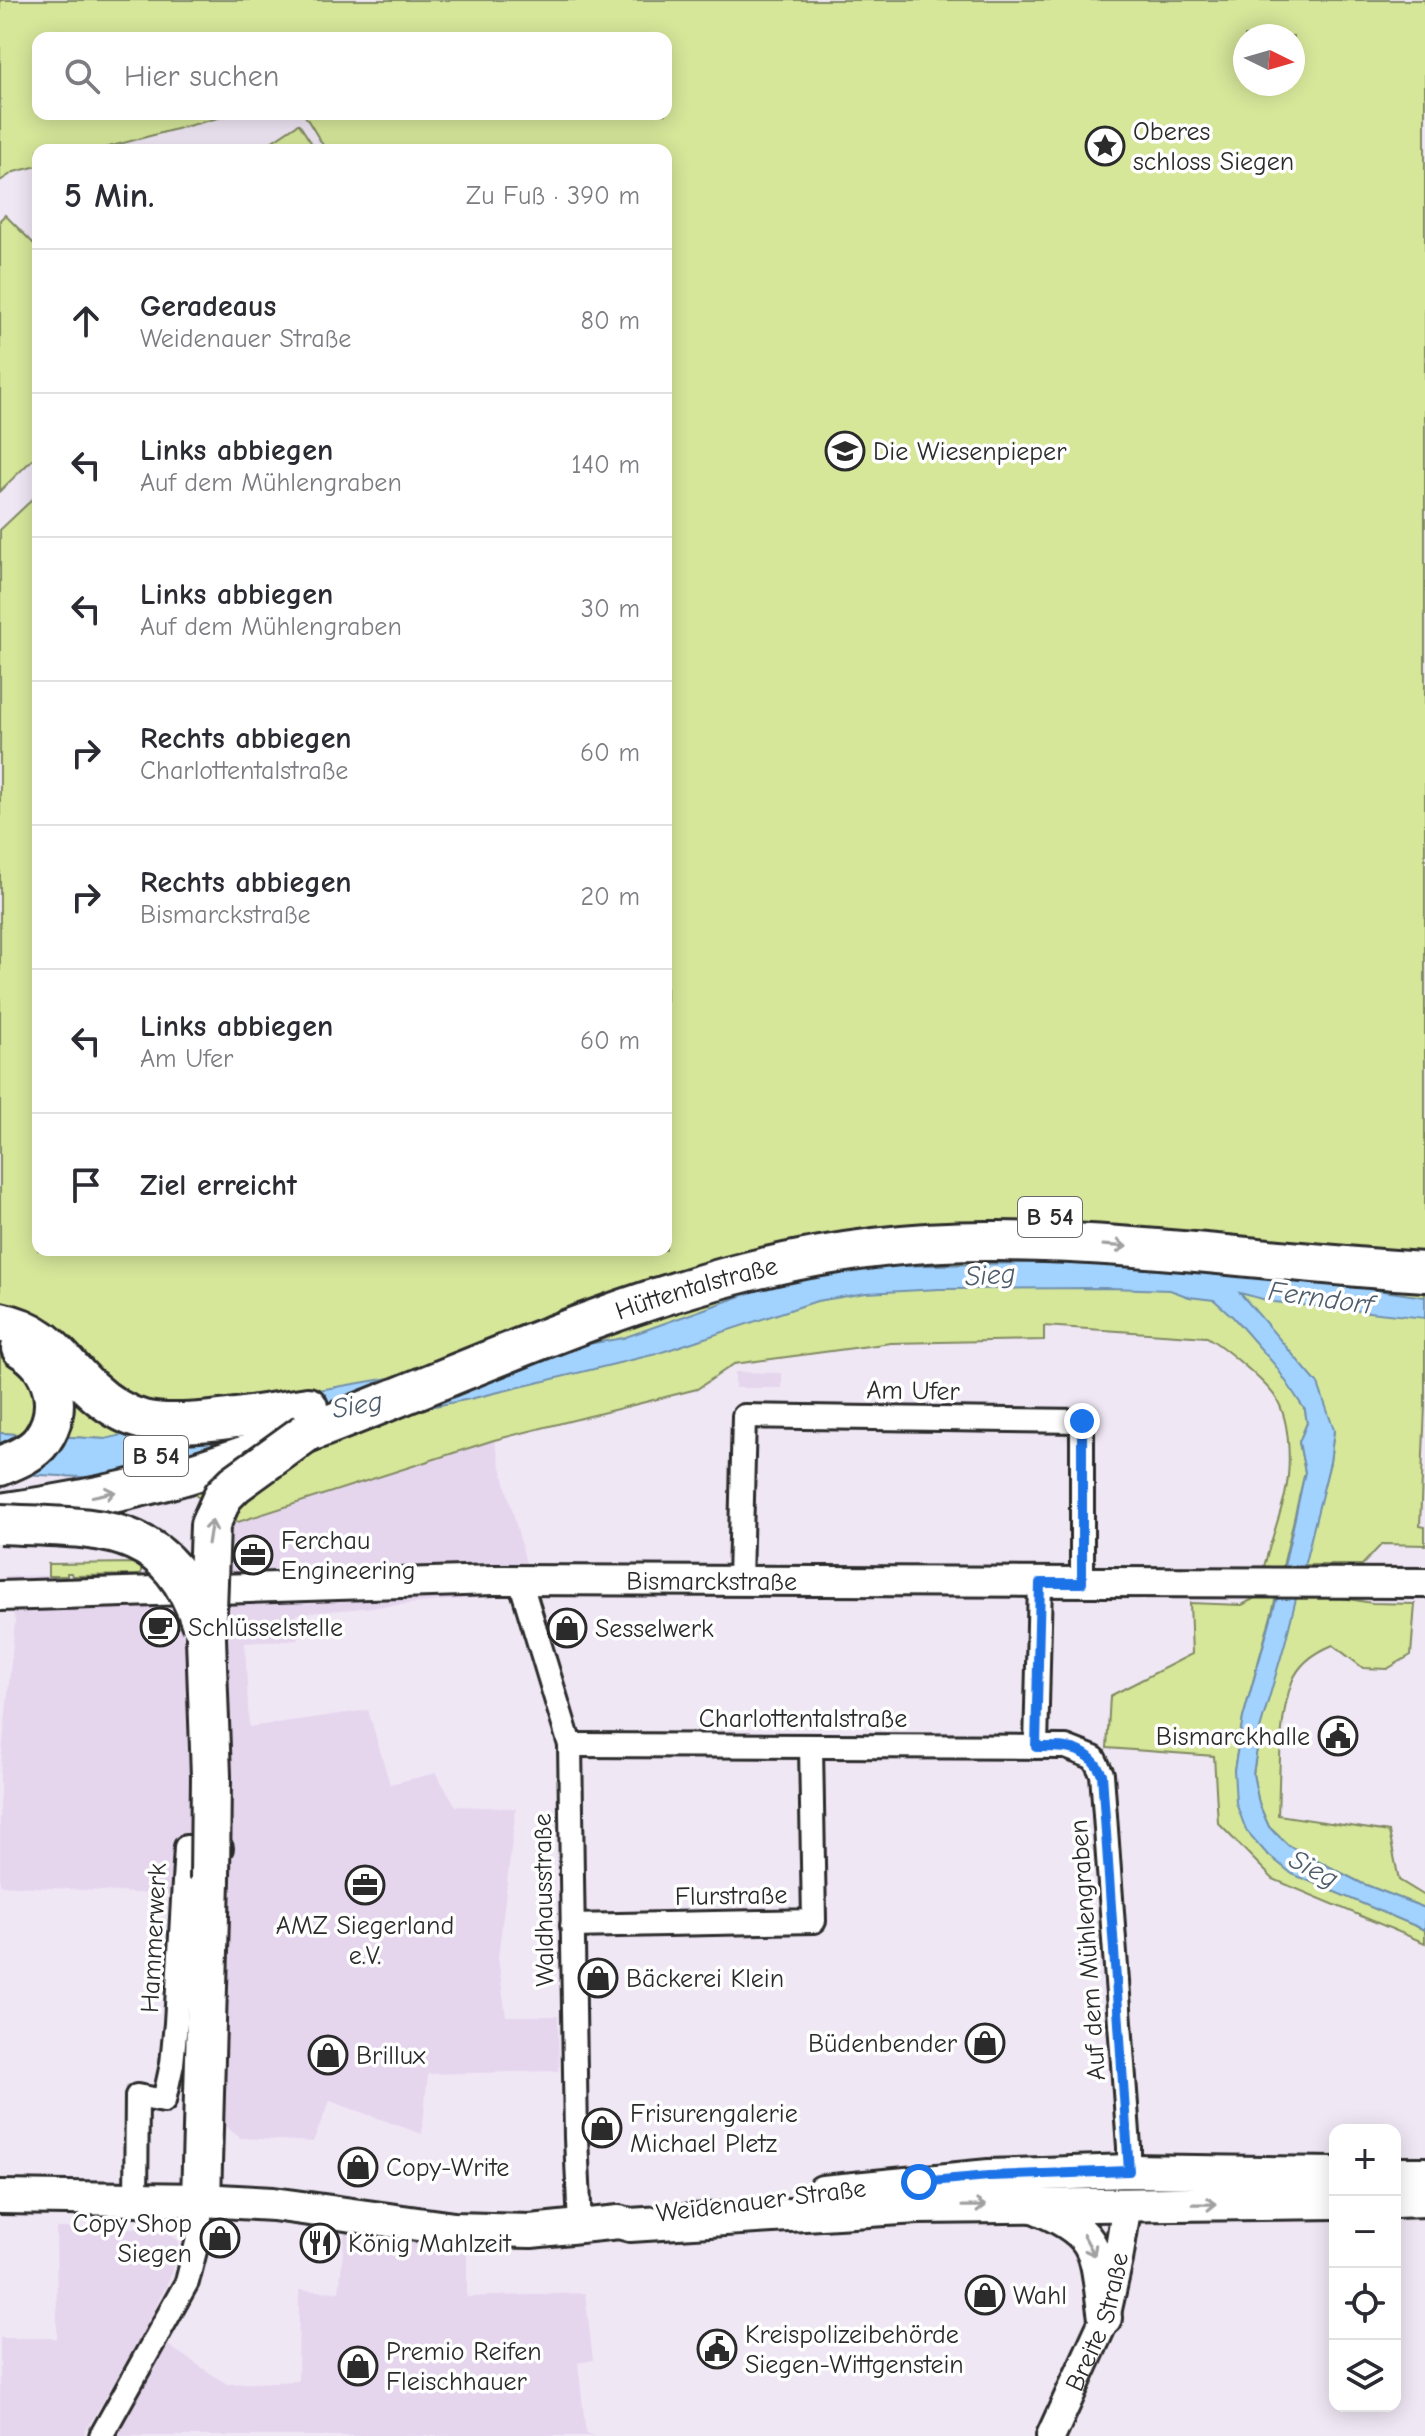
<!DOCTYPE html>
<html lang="de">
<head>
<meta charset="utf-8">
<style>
  :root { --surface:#fff; --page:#f2f2f3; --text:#2b2b33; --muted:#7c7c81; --line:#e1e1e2 }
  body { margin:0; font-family:"Comic Neue",sans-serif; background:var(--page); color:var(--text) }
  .controls { position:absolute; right:24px; bottom:24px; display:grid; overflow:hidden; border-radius:16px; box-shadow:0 4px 20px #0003 }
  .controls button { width:72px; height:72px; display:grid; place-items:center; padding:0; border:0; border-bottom:2px solid var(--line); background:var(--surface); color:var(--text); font:40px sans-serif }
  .compass { position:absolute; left:1233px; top:24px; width:72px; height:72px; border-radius:50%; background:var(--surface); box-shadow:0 4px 20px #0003; rotate:95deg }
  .stop { position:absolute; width:24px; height:24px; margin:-18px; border:6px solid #1a73e8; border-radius:50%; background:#fff }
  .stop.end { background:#1a73e8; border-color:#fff; box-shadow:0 2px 8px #0008 }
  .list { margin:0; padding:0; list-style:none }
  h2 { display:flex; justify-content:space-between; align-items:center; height:104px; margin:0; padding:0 32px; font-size:34px }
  h2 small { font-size:26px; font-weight:400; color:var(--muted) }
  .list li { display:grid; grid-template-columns:52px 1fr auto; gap:24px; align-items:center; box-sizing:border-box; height:144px; padding:0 32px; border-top:2px solid var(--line) }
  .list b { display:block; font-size:30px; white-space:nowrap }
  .list p { margin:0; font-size:26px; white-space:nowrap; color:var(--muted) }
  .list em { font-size:26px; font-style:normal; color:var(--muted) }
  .icon { flex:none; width:44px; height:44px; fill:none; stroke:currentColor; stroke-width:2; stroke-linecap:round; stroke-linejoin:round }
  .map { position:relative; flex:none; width:1425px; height:2436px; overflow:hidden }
  .search { position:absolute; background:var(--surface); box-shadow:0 4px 20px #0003; left:32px; top:32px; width:640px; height:88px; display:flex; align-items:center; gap:20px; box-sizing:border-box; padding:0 28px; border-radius:16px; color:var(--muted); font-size:30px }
  .panel { position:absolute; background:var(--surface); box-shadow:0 4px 20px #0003; left:32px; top:144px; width:640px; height:1112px; border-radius:16px }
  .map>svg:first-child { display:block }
  .built { fill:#e5d6ee }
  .green { fill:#d6e79a; stroke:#808962; stroke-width:2; fill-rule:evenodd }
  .water { fill:#a2d3ff; stroke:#7290aa; stroke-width:2 }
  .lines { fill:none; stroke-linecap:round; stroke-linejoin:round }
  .minor-casing { stroke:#2b2b2b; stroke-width:28 }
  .tertiary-casing { stroke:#2b2b2b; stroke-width:34 }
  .secondary-casing { stroke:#2b2b2b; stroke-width:38 }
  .trunk-casing { stroke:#2b2b2b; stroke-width:44 }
  .minor { stroke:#fff; stroke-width:22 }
  .tertiary { stroke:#fff; stroke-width:28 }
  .secondary { stroke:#fff; stroke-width:32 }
  .trunk { stroke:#fff; stroke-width:38 }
  .trunk-bridge-casing { stroke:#2b2b2b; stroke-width:44; stroke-linecap:butt }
  .trunk-bridge { stroke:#fff; stroke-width:38 }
  .oneway { stroke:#a0a0a0 }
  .route { stroke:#1a73e8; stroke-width:10 }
  .labels { text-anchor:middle; stroke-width:7; stroke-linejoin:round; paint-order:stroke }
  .shield { fill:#fff; stroke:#6b6b6b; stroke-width:2 }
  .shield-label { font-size:24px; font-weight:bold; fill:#2b2b2b }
  .poi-label { font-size:26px; fill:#2b2b2b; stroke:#fff; text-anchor:start }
  .street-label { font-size:26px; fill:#2b2b2b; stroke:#fff }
  .water-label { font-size:28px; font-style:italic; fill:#4f5d6b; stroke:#fff }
</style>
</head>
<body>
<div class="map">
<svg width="1425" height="2436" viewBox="0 0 1425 2436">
  <rect width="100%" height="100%" fill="#f0e7f5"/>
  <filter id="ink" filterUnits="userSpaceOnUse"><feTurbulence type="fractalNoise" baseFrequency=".0125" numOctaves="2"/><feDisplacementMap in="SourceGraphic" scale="16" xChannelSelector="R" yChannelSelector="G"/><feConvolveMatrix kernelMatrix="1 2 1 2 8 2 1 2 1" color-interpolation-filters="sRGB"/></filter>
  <g filter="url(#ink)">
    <g class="built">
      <path d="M735,1372L782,1373V1388H735Z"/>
      <path d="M494,1440L534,1593L297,1614L298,1640L245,1643L249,1727L368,1710L390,1784L436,1773L456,1806L516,1808L498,1958L506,2016H558L559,2071L428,2074L422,2134L330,2101L313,2142L240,2138L171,2082L185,1896L0,1885V1774L15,1621L4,1576L141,1575V1563L185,1562L238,1522Z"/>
      <path d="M56,2228H162L179,2241L170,2278L145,2329L83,2436H0V2338H57Z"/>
      <path d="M345,2230L467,2247V2297L585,2293L593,2360L578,2363L586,2433L594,2436H116L166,2344L227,2384L298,2381L299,2290L339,2292Z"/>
    </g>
    <g class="green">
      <path d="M0,0H1425V1406L1420,1526L1425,1527V1545L1382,1544L1362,1565H1303L1330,1462L1334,1430L1295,1394L1305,1410L1307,1423L1299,1442L1305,1472L1274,1605L1243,1718L1234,1770L1293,1874L1425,1930V1943L1273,1879L1218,1823L1214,1756L1107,1748L1110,1696L1192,1654L1190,1603L1242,1605L1257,1597C1263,1562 1276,1530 1285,1495C1291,1469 1291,1422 1276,1398C1265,1381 1225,1348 1207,1337L1044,1326V1340L891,1343L734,1364L697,1389L494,1440L238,1522L105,1439L0,1433V530L38,494V1250H666V150H326L304,114H666V38H38V114H233L97,150H38V166L14,172L0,181ZM1245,36H1293V84H1245Z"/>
      <path d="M299,124L316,150H259L298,124Z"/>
      <path d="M5,215L38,248V454L0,491V220Z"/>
      <path d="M141,1563V1575L72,1576L71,1573H67V1576H48V1564Z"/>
      <path d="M1325,1595L1372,1603L1415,1604L1411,1655L1387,1669L1363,1668L1333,1645C1316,1652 1299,1663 1292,1682C1278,1720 1280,1774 1278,1815L1389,1832L1399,1880L1425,1896V1908L1361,1883L1289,1846L1269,1827L1259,1804L1253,1774L1260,1728L1296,1596Z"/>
    </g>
    <path class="water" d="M1110,1261L1326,1283L1425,1297V1318L1274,1302L1240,1293L1318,1384L1334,1430L1330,1462L1285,1643L1260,1729L1253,1774L1259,1804L1269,1827L1289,1846L1361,1883L1425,1908V1930L1292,1874L1266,1853L1246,1830L1236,1803L1234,1770L1243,1718L1277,1597L1293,1527L1305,1472L1299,1442L1307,1423L1305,1410L1275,1365L1233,1317L1214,1300L1189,1297L1170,1290L1109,1288L939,1289L866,1293L817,1301L656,1354L470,1399L264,1440L101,1478L0,1473V1433L105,1439L313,1391L623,1338L786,1280L851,1267Z"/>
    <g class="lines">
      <g class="minor-casing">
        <g id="minor">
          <path d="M520,1580L570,1745L576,2138L580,2227"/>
          <path d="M740,1580L744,1416L1082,1421V1583"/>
          <path d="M570,1745L1066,1747L1094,1758L1102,1774L1129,2147V2171"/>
          <path d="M1036,1747L1040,1583"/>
          <path d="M572,1926L814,1921L811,1747"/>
          <path d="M136,2199L137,2096L164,2101L172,2064L176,2023L186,1847L221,1848"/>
          <path d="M101,2436L187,2282L199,2235L201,2200"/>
        </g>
      </g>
      <g class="tertiary-casing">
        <g id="tertiary">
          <path id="s1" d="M0,1596L494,1580L1425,1583"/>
          <path id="s2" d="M1051,2436L1105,2318L1118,2260L1127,2203"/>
        </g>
      </g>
      <g class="secondary-casing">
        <g id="secondary">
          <path d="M1395,2174H1425"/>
          <path d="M823,2192L989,2176L1129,2171L1335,2174"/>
          <path d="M0,2197L201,2200L273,2204L454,2229L531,2231L619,2222L630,2225L918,2207L1335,2202"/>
          <path d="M1395,2201L1425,2200"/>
          <path d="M1036,2207C1103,2235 1095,2252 1105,2318"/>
        </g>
      </g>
      <g class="trunk-casing">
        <g id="trunk">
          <path d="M0,1322C47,1331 59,1359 91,1389C106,1403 124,1415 143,1420C184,1430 265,1413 308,1407"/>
          <path d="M0,1466C15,1460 33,1453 42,1440C65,1408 53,1366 21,1348"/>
          <path id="s3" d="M0,1513C63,1504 127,1492 188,1474C379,1416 556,1319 750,1271C830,1251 915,1240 998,1241C1141,1242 1283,1263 1425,1272"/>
          <path d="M201,2200L210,1880"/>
        </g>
      </g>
      <use href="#minor" class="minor"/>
      <use href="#tertiary" class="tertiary"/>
      <use href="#secondary" class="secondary"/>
      <use href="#trunk" class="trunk"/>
      <g class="trunk-bridge-casing">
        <g id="trunk-bridge">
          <path d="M0,1524C94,1529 167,1518 202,1625"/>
          <path d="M210,1880L211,1776L206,1638L210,1525L223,1496L235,1484L307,1432"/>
        </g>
      </g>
      <use href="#trunk-bridge" class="trunk-bridge"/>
    </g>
    <defs><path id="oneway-shaft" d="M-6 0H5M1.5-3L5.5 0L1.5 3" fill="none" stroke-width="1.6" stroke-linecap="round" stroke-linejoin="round" transform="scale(2)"/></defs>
    <g class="oneway">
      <use href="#oneway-shaft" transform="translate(1115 1246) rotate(4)"/>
      <use href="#oneway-shaft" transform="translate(104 1494) rotate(-12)"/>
      <use href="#oneway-shaft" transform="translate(210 1532) rotate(-81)"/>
      <use href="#oneway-shaft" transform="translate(1205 2204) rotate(-1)"/>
      <use href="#oneway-shaft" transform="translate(974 2206) rotate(-1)"/>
      <use href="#oneway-shaft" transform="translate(1089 2245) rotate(62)"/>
    </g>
  </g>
  <g class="lines" filter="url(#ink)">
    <path class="route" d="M919,2182L989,2176L1129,2171L1102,1774C1087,1745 1066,1747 1036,1747L1040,1583H1082V1421"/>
  </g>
  <defs>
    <g id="sight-ring" transform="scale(2)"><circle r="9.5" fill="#fff" stroke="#2b2b2b" stroke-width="1.5"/><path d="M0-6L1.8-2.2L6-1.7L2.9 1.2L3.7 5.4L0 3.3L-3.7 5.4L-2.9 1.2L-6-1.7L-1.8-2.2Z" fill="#2b2b2b"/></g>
    <g id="school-ring" transform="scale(2)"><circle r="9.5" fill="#fff" stroke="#2b2b2b" stroke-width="1.5"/><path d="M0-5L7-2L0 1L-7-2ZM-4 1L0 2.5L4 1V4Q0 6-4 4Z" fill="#2b2b2b"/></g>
    <g id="office-ring" transform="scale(2)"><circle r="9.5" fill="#fff" stroke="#2b2b2b" stroke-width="1.5"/><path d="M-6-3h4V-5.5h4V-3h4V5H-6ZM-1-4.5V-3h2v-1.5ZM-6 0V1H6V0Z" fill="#2b2b2b"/></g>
    <g id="cafe-ring" transform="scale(2)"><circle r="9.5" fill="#fff" stroke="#2b2b2b" stroke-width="1.5"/><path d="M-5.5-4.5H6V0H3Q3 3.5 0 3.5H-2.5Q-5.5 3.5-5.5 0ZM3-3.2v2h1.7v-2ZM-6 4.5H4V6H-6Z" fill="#2b2b2b"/></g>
    <g id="shop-ring" transform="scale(2)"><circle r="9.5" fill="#fff" stroke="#2b2b2b" stroke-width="1.5"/><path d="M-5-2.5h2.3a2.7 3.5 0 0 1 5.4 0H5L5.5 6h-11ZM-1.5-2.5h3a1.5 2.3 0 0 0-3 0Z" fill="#2b2b2b"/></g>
    <g id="civic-ring" transform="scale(2)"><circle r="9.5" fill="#fff" stroke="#2b2b2b" stroke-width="1.5"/><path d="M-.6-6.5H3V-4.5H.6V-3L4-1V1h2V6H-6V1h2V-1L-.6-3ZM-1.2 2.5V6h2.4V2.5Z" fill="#2b2b2b"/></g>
    <g id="restaurant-ring" transform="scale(2)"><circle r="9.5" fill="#fff" stroke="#2b2b2b" stroke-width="1.5"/><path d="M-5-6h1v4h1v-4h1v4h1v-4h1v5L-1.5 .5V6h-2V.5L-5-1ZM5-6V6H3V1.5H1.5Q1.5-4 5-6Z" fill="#2b2b2b"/></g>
  </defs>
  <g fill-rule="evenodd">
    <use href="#sight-ring" x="1105" y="146"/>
    <use href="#school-ring" x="845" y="451"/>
    <use href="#office-ring" x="253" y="1555"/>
    <use href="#cafe-ring" x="160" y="1627"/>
    <use href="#shop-ring" x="567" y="1628"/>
    <use href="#civic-ring" x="1338" y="1736"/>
    <use href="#office-ring" x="365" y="1885"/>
    <use href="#shop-ring" x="598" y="1978"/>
    <use href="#shop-ring" x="985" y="2043"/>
    <use href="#shop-ring" x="328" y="2055"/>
    <use href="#shop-ring" x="602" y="2128"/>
    <use href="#shop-ring" x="358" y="2167"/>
    <use href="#shop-ring" x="220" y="2238"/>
    <use href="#restaurant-ring" x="320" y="2243"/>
    <use href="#shop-ring" x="985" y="2295"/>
    <use href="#civic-ring" x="717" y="2349"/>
    <use href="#shop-ring" x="358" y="2366"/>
  </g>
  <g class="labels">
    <g class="shield">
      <rect x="1018" y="1197" width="64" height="40" rx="6"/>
      <rect x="124" y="1436" width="64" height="40" rx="6"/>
    </g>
    <g class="shield-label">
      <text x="1050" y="1225">B 54</text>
      <text x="156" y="1464">B 54</text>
    </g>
    <g class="poi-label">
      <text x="1133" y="140">Oberes<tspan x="1133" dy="30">schloss Siegen</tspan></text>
      <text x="873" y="460">Die Wiesenpieper</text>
      <text x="281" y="1549">Ferchau<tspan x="281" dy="30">Engineering</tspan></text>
      <text x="188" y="1636">Schlüsselstelle</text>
      <text x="595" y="1637">Sesselwerk</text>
      <text x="1310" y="1745" text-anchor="end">Bismarckhalle</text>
      <text x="365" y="1934" text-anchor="middle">AMZ Siegerland<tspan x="365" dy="30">e.V.</tspan></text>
      <text x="626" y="1987">Bäckerei Klein</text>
      <text x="957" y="2052" text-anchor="end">Büdenbender</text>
      <text x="356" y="2064">Brillux</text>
      <text x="630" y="2122">Frisurengalerie<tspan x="630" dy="30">Michael Pletz</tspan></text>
      <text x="386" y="2176">Copy-Write</text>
      <text x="192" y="2232" text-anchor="end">Copy Shop<tspan x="192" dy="30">Siegen</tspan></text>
      <text x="348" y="2252">König Mahlzeit</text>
      <text x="1013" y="2304">Wahl</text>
      <text x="745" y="2343">Kreispolizeibehörde<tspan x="745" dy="30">Siegen-Wittgenstein</tspan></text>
      <text x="386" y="2360">Premio Reifen<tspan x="386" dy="30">Fleischhauer</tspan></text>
    </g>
    <g class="street-label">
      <text dy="9" stroke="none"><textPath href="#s3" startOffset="734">Hüttentalstraße</textPath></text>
      <text transform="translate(913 1390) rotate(1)" y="9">Am Ufer</text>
      <text dy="9" stroke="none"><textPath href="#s1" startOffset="712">Bismarckstraße</textPath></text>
      <text x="803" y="1727">Charlottentalstraße</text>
      <text transform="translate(731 1895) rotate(-1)" y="9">Flurstraße</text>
      <text transform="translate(543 1900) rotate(-91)" y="9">Waldhausstraße</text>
      <text transform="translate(153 1938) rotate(-87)" y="9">Hammerwerk</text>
      <text transform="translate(1087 1950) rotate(-94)" y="9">Auf dem Mühlengraben</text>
      <text transform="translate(761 2200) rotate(-7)" y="9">Weidenauer Straße</text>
      <text dy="9" stroke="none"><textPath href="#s2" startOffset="124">Breite Straße</textPath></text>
    </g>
    <g class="water-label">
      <text transform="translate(990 1274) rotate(-4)" y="10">Sieg</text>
      <text transform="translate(1321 1297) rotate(8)" y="10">Ferndorf</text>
      <text transform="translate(357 1404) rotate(-10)" y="10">Sieg</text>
      <text transform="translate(1314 1868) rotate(28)" y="10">Sieg</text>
    </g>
  </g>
</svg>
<div class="controls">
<button>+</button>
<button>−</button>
<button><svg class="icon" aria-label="locate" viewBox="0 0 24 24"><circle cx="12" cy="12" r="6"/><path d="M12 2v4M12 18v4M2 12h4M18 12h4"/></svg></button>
<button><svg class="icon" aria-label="layers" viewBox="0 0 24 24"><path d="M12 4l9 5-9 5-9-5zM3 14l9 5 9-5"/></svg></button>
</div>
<svg class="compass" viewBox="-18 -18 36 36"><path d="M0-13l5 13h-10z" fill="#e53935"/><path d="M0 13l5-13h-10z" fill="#7c7c81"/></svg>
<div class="stop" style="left:919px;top:2182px"></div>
<div class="stop end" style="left:1082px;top:1421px"></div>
<div class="search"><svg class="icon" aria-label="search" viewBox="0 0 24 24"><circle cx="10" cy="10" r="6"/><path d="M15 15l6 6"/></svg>Hier suchen</div>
<section class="panel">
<h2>5 Min.<small>Zu Fuß · 390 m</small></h2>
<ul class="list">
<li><svg class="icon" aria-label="ahead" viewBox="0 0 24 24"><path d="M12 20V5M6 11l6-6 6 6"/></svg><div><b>Geradeaus</b><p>Weidenauer Straße</p></div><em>80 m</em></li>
<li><svg class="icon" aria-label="left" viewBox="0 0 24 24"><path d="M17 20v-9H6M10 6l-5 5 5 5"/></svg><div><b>Links abbiegen</b><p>Auf dem Mühlengraben</p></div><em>140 m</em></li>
<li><svg class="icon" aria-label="left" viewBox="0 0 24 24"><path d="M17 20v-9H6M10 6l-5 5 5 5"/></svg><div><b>Links abbiegen</b><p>Auf dem Mühlengraben</p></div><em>30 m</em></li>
<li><svg class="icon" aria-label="right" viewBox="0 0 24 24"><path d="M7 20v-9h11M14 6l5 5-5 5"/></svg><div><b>Rechts abbiegen</b><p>Charlottentalstraße</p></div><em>60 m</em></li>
<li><svg class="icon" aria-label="right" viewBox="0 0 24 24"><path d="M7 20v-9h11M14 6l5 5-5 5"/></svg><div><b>Rechts abbiegen</b><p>Bismarckstraße</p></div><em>20 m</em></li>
<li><svg class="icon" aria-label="left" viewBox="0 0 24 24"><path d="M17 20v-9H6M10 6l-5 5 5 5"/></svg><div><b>Links abbiegen</b><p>Am Ufer</p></div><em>60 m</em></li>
<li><svg class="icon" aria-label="arrive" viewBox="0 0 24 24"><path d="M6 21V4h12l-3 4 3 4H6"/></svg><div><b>Ziel erreicht</b></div></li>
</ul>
</section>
</div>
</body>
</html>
